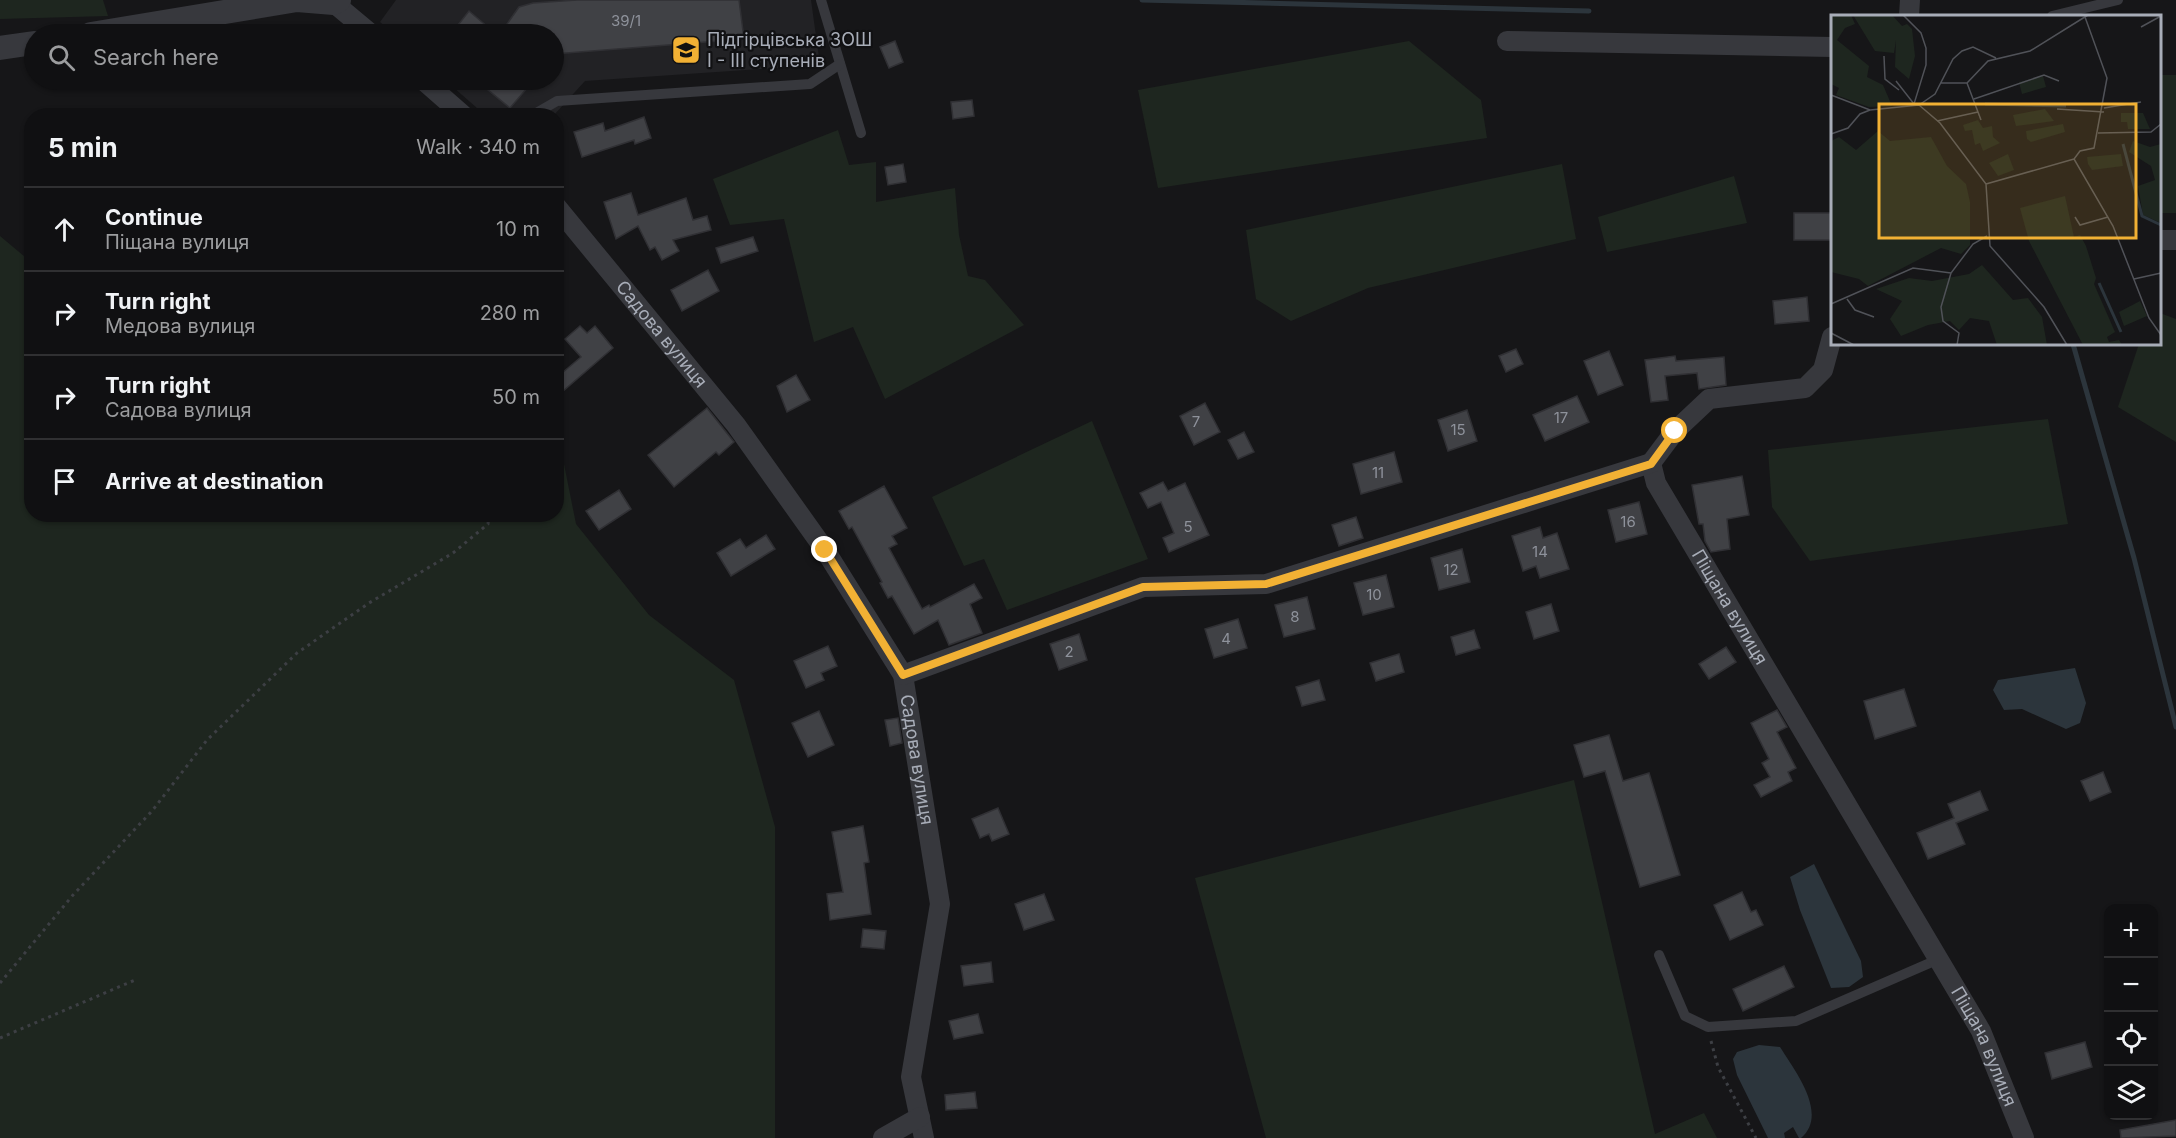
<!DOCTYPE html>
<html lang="en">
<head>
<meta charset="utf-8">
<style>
  :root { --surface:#101012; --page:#1e1e20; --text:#f1f3f6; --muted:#9c9d9f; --line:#303032 }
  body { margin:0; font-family:Inter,sans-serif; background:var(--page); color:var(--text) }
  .controls { position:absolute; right:18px; bottom:18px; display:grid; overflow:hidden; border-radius:12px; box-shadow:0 2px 4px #0004 }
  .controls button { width:54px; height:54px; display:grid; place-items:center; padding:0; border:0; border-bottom:2px solid var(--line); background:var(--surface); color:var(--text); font:30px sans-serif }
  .stop { position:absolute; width:18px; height:18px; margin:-14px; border:4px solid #f2b134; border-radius:50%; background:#fff }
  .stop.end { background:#f2b134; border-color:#fff; box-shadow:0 2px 6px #0008 }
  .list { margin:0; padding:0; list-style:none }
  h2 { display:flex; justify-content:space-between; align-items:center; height:78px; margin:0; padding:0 24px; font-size:26px }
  h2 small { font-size:20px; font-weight:400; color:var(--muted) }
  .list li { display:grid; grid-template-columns:39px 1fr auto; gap:18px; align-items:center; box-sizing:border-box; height:84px; padding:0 24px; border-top:2px solid var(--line) }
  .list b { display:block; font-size:22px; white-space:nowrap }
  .list p { margin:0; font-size:20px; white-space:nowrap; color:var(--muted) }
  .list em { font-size:20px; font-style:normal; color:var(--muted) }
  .icon { flex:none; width:33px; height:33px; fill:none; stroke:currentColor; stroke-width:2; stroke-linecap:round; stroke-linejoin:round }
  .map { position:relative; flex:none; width:2176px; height:1138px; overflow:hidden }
  .search { position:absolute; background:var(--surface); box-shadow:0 2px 4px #0004; left:24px; top:24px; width:540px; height:66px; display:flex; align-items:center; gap:15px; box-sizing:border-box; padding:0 21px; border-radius:33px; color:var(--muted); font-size:22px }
  .panel { position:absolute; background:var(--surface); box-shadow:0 2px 4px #0004; left:24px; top:108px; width:540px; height:414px; border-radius:24px }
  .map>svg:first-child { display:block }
  .built { fill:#222225 }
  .green { fill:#1e261f }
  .water { fill:#2c353c }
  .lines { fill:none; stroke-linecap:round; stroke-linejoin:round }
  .stream { stroke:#2c353c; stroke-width:5 }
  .building { fill:#404145; stroke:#303034; stroke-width:1.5 }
  .path { stroke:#3d3f44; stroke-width:3; stroke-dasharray:3 4.5; stroke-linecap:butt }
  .service { stroke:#37383d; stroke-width:10 }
  .minor { stroke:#37383d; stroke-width:20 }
  .tertiary { stroke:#37383d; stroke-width:24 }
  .route { stroke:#f2b134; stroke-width:8 }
  .labels { text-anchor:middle; stroke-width:4.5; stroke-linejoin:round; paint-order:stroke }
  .number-label { font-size:15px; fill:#8e929b }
  .poi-label { font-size:18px; fill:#a8adb8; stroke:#111113; text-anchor:start }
  .street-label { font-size:18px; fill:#a8adb8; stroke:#111113 }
  .inset-river { fill:none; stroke:#2c353c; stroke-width:3 }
  .inset-road { fill:none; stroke:#505258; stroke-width:1.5 }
  .view { fill:#f2b134; fill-opacity:0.15; stroke:#f2b134; stroke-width:3 }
  .inset-edge { fill:none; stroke:#a8adb8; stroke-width:3 }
</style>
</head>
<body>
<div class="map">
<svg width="2176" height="1138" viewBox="0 0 2176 1138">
  <rect width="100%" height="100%" fill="#161618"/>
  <path class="built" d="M396,0H811L820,65L585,81L554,115H485L445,80H554V34H394L380,22Z"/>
  <g class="green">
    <path d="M0,0H103L108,16L0,19Z"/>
    <path d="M1409,41L1481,100L1487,138L1158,188L1138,90Z"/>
    <rect x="2160" y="75" width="16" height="138"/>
    <path d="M838,130L849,165L876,162V202L955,188L959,235L968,276L985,280L1024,325L885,399L853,327L814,342L784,219L730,225L713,179Z"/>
    <path d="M1562,164L1576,239L1368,288L1291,321L1256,299L1246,230Z"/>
    <path d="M1734,176L1747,223L1607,252L1598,217Z"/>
    <path d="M0,236L31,262L32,514H556L557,446L562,454L576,524L649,615L734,680L775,827V1138H0Z"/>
    <path d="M2160,313L2176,319V442L2118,407L2139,344H2160Z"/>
    <path d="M2048,419L2068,524L1810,561L1772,507L1768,450Z"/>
    <path d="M1092,421L1148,559L1007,610L984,559L964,566L932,497Z"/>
    <path d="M1574,780L1655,1134L1704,1113L1717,1138H1266L1195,878Z"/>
  </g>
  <g class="water">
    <path d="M2075,668L2086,703L2080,723L2066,729L2022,709L2004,710L1993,690L1998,680Z"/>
    <path d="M1814,864L1861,961L1863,977L1849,987L1831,988L1800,910L1790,877Z"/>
    <path d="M1759,1045L1780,1047C1795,1071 1829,1114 1801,1138H1799L1793,1127L1784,1133L1785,1138H1768L1737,1075L1733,1059L1737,1052Z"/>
  </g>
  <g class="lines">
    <g class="stream">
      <path d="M1142,0L1589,11"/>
      <path d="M2073,344L2134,558L2176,727"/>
    </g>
  </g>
  <g class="building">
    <path d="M577,0H739L744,39L554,54V34H500L519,7L533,3Z"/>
    <path d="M469,11L496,34H451Z"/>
    <path d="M895,41L903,62L889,68L880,47Z"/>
    <path d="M476,80H534L510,108Z"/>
    <path d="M972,100L974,116L953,119L951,102Z"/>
    <path d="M644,117L651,138L635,144L634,140L582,157L574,132L603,123L605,131Z"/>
    <path d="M903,164L906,182L888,185L885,167Z"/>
    <path d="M631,193L638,215L686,198L693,220L707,216L711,230L673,240L679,251L662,260L655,247L650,250L638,226L616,239L604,202Z"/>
    <rect x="1794" y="213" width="39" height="27"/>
    <path d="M753,237L758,251L721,263L716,248Z"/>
    <path d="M708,270L719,291L682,311L671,290Z"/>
    <path d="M1807,297L1809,321L1775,324L1773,301Z"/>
    <path d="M580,326L587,333L595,326L613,348L556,397V378L581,357L565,339Z"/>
    <path d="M1516,349L1523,364L1506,372L1499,356Z"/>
    <path d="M1609,351L1623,385L1598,395L1584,361Z"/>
    <path d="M1675,356L1676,361L1724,357L1726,385L1699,389L1697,373L1665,376L1668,400L1651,402L1645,360Z"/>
    <path d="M796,375L810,400L787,412L777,386Z"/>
    <path d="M1577,396L1589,422L1545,441L1533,415Z"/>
    <path d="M1205,403L1220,432L1194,445L1180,416Z"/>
    <path d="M707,408L734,442L719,455L716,452L674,487L648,455Z"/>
    <path d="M1467,410L1477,441L1448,451L1438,420Z"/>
    <path d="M1244,432L1254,452L1238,459L1228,440Z"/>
    <path d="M1394,452L1402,482L1361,494L1353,464Z"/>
    <path d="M1742,476L1749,515L1727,519L1730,549L1711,552L1705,541L1703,524H1699L1692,485Z"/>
    <path d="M1163,482L1168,491L1185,483L1209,535L1169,552L1163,538L1174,533L1161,502L1148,508L1140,493Z"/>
    <path d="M884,486L907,528L892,536L897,544L889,548L922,609L929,605L930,607L974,584L982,598L970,604L982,633L949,645L938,620L914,634L892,596L888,598L880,583L882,582L852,527L849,529L839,511Z"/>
    <path d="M619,490L631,509L599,530L586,511Z"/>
    <path d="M1639,502L1647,534L1616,542L1608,510Z"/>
    <path d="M1356,517L1363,538L1339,546L1332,525Z"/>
    <path d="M1540,527L1543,538L1557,533L1569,569L1540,578L1536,566L1523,571L1512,536Z"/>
    <path d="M766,535L775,549L731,576L717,553L740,539L746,548Z"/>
    <path d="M1462,549L1470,582L1439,590L1431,558Z"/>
    <path d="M1386,575L1394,607L1363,615L1354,583Z"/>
    <path d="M1307,597L1315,629L1284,637L1275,605Z"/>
    <path d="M1551,604L1559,631L1534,639L1526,612Z"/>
    <path d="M1238,619L1247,648L1214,658L1205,629Z"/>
    <path d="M1474,630L1480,648L1456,655L1451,637Z"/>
    <path d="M1079,634L1087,660L1059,670L1050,644Z"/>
    <path d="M828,646L837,666L821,673L824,680L806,688L794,661Z"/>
    <path d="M1726,647L1736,662L1709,679L1699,664Z"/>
    <path d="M1399,654L1404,672L1376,681L1370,663Z"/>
    <path d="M1319,680L1325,700L1302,706L1296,687Z"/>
    <path d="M1904,689L1916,726L1875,739L1864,701Z"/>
    <path d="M1777,710L1787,727L1777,732L1796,768L1788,772L1792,781L1761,797L1754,785L1770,777L1762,763L1769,759L1751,723Z"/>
    <path d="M819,711L834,745L808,757L792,723Z"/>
    <path d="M898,718L902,743L890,746L885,720Z"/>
    <path d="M1609,735L1623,781L1649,773L1680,875L1640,887L1605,771L1584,777L1574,745Z"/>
    <path d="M2103,772L2111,792L2090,801L2081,781Z"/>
    <path d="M1980,791L1988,810L1956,823L1965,844L1928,859L1917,833L1954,818L1948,804Z"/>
    <path d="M998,808L1009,834L992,841L989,834L980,838L972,819Z"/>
    <path d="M863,826L869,862L864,863L871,914L830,920L827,894L843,892L832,832Z"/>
    <path d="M1742,892L1751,912L1756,910L1763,925L1730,940L1714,905Z"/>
    <path d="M1044,894L1054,920L1024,930L1015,904Z"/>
    <path d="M863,929L886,931L884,949L861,947Z"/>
    <path d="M991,962L993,982L964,986L961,966Z"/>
    <path d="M1784,966L1794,987L1743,1011L1733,989Z"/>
    <path d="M978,1014L983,1033L954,1039L949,1021Z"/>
    <path d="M2085,1042L2092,1067L2052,1079L2045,1053Z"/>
    <path d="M975,1092L977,1108L946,1110L945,1095Z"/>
    <path d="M2176,1120V1136L2121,1138L2120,1130Z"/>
  </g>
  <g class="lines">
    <g class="path">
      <path d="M0,983L73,895L152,811L207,740L297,653L369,603L453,553L488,524L489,514"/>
      <path d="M0,1038L135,980"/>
      <path d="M1711,1041L1718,1067L1756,1138"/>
    </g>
    <g class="service">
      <path d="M821,0L861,133"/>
      <path d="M2052,16L2118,0"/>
      <path d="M531,116L557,101L810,84L840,64"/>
      <path d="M1659,955L1685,1016L1708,1027L1796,1021L1939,959"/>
    </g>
    <g class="minor">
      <path d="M334,3L371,34"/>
      <path d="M1909,16L1910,0"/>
      <path d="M1507,41L1832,47"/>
      <path d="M423,80L464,116"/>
      <path id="s1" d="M556,206L736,425L825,550L903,675L940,904L911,1077L924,1138"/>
      <path d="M2160,240H2176"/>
      <path id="s2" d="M1832,337L1823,370L1805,388L1709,399L1675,431L1651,463L1656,483L1981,1031L2024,1138"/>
      <path d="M903,675L1143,587L1266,584L1651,463"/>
      <path d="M883,1138L920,1117"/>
    </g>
    <g class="tertiary">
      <path d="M91,34L297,0L334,3L339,0"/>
      <path d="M0,48L34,43"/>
    </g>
  </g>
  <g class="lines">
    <path class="route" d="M825,550L903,675L1143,587L1266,584L1651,464L1675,431"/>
  </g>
  <defs>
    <g id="school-square" transform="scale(1.5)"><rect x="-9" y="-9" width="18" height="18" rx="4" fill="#f2b134" stroke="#111113"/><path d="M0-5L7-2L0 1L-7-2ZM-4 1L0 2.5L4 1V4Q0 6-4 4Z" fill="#111"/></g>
  </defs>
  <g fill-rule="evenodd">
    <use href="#school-square" x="686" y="50"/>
  </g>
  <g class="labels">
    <g class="number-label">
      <text x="626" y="26">39/1</text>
      <text x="1561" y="423">17</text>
      <text x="1196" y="427">7</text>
      <text x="1458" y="435">15</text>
      <text x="1378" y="478">11</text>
      <text x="1628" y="527">16</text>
      <text x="1188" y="532">5</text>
      <text x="1540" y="557">14</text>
      <text x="1451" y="575">12</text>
      <text x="1374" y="600">10</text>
      <text x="1295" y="622">8</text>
      <text x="1226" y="644">4</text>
      <text x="1069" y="657">2</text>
    </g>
    <g class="poi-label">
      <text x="707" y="46">Підгірцівська ЗОШ<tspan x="707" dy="21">І - ІІІ ступенів</tspan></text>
    </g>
    <g class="street-label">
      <text dy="6" stroke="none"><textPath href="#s1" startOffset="166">Садова вулиця</textPath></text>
      <text dy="6" stroke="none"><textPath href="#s2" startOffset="408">Піщана вулиця</textPath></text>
      <text dy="6" stroke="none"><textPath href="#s1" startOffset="670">Садова вулиця</textPath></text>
      <text dy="6" stroke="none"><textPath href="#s2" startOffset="916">Піщана вулиця</textPath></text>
    </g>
  </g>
  <g transform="translate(1831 15)">
    <rect width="330" height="330" fill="#161618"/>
    <path d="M0,0H20L24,9L14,13L6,25L38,51L36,62L52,70L61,91L38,92L5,80L8,73L0,69ZM22,0H61L71,11L76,9L81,14L84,41L78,64L64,52L65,25L63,38L44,36ZM212,61L215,72L191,79L188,67ZM214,94L223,106L185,111L182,100ZM290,98H312L319,114H297L296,107H290ZM147,105L152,113L161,111L162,122L169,128L152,136L149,128L144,130L141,115L134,116L132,110ZM232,109L234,117L200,127L196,124L195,116ZM47,116L59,126L100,122L116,151L135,169L139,187V230L130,239L110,233L37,271L28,264L0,257V126L8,122L25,135ZM302,126L319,132L330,129V208L312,200L307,171L324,165L320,151L298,137ZM177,139L183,155L167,161L158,148ZM290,139L292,151L261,155L257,149L256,142ZM234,181L243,222L249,220L255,231L265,263L263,269L284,317L276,322L278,327L288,325L291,330H252L198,226L189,193ZM151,250L182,285L197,283L211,302L216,330H166L158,306L139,303L128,315L119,306L97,310L70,321L59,304L71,286L45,274L78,263L101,266L138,259ZM309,286L316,301L293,311L288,297Z" fill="#1e261f"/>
    <path class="inset-river" d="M154,89L235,91M292,129L311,201L330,210M268,268L290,317"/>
    <path class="inset-road" d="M254,2L276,63L263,133L249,136L243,144L282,211L318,303L330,320M310,12L330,1M53,41L54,64L68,75M65,66L83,89L95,50V33L90,18L72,0M110,68H136L157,46L199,36L257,0M136,68L150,105M0,80L39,95L88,90L104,79L122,44L131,36L142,32L165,43M143,84L213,60L228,66M88,90L109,108L155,169L159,231L213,292L236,330M273,93L310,87M226,94L273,97M106,106L147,97M267,118L320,117L330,109M0,119L17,113L29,99L39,95M155,169L243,144M244,202L249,210L277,202M303,264L330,258M16,284L24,295L43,302M0,289L82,253L120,258M0,318L23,330M126,330L128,318L112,306L110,292L120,258L142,229L156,221"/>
    <path class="view" d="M48,89H305V223H48Z"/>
    <rect width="330" height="330" class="inset-edge"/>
  </g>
</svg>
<div class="controls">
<button>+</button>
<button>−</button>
<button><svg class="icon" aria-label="locate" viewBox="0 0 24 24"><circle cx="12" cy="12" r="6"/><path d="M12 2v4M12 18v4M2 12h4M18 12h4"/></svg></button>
<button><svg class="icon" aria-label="layers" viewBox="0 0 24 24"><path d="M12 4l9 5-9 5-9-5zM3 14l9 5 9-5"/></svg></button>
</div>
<div class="stop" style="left:1675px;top:431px"></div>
<div class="stop end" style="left:825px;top:550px"></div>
<div class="search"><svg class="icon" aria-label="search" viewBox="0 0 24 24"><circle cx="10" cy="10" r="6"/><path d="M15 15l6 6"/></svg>Search here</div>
<section class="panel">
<h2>5 min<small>Walk · 340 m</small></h2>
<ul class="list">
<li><svg class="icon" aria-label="ahead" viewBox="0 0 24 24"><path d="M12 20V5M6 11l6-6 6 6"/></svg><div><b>Continue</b><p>Піщана вулиця</p></div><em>10 m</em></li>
<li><svg class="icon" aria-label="right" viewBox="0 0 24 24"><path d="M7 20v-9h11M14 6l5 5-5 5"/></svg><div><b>Turn right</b><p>Медова вулиця</p></div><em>280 m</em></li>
<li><svg class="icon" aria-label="right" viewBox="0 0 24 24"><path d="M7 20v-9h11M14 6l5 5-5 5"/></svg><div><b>Turn right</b><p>Садова вулиця</p></div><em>50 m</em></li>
<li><svg class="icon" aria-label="arrive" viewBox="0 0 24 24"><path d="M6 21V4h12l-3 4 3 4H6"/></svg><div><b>Arrive at destination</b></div></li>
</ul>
</section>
</div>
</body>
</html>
